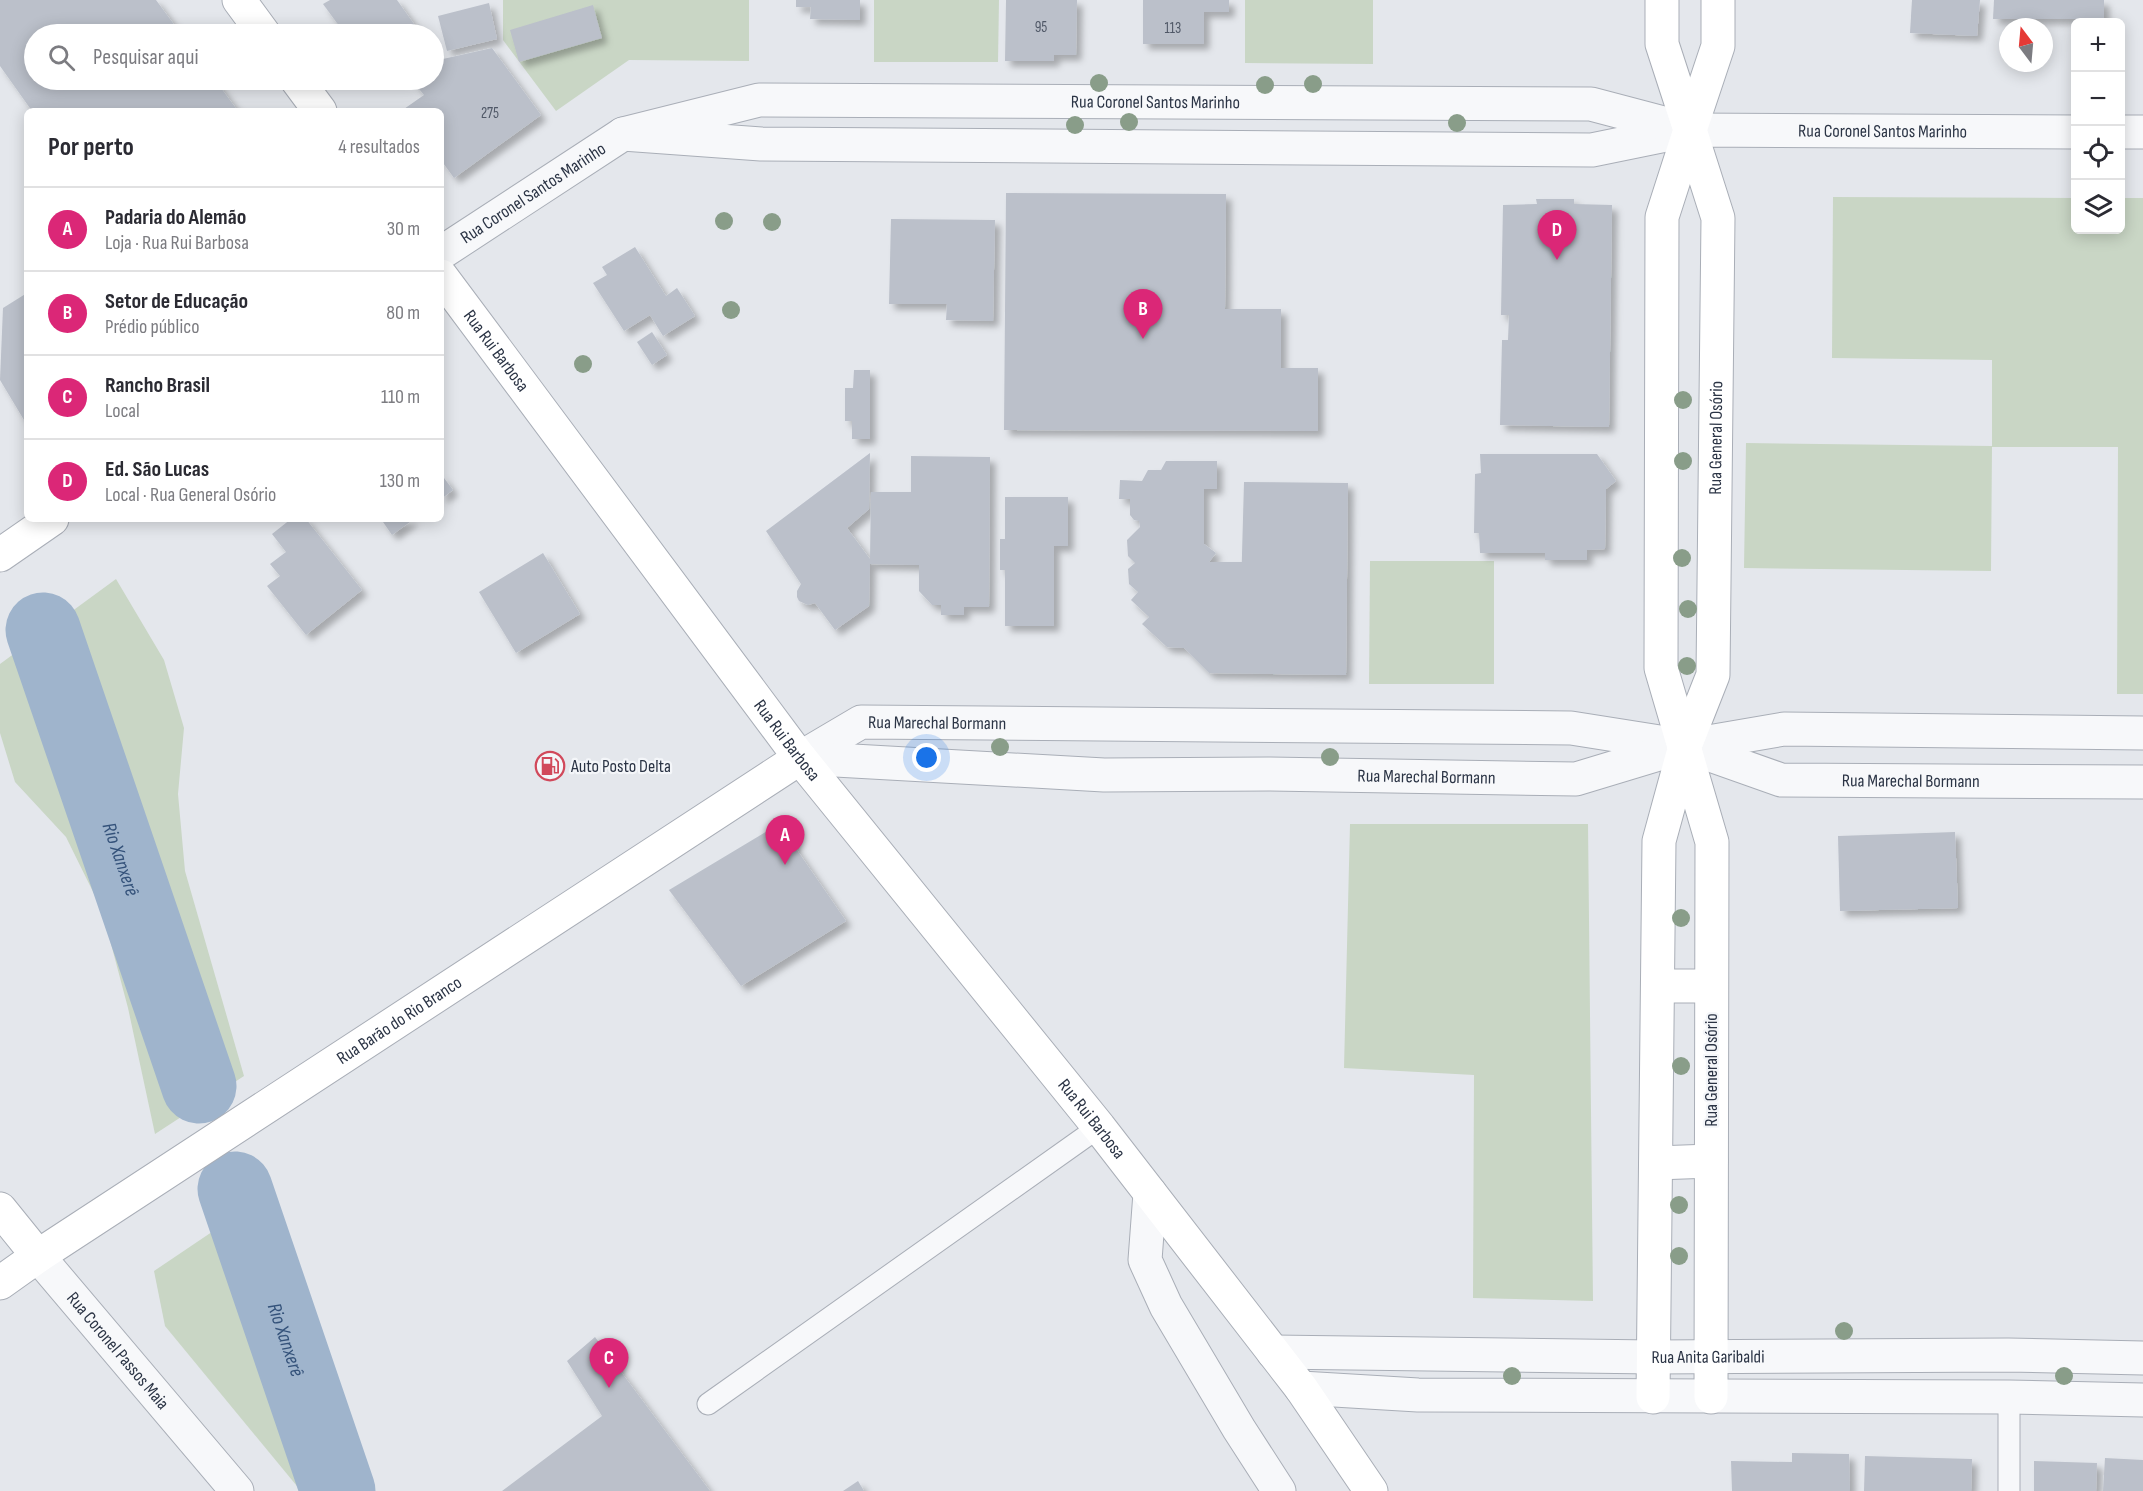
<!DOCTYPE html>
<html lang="pt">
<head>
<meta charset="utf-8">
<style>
  :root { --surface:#fff; --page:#f2f2f3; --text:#2b2b33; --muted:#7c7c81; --line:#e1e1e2; --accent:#db2777 }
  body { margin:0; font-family:"Sofia Sans Condensed",sans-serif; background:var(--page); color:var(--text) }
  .controls { position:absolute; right:18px; top:18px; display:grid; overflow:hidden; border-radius:9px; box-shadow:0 3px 15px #0003 }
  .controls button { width:54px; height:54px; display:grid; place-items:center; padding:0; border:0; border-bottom:2px solid var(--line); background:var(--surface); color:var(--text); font:30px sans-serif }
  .compass { position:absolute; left:1999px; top:18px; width:54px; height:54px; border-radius:50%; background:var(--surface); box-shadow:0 3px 15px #0003; rotate:344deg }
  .you { position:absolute; left:927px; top:758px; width:21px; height:21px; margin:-15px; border:4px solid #fff; border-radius:50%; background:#1a73e8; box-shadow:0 0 0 9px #1a73e833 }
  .badge { display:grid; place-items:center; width:39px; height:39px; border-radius:50%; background:var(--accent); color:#fff; font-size:20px; font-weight:700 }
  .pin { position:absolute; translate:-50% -50px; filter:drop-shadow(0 2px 3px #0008) }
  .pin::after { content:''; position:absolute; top:32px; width:21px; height:18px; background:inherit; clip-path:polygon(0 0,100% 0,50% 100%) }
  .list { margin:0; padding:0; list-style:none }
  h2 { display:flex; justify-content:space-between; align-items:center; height:78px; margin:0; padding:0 24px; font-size:26px }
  h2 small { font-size:20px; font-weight:400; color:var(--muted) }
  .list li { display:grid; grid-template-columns:39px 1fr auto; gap:18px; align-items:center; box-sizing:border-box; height:84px; padding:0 24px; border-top:2px solid var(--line) }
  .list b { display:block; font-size:22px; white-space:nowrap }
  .list p { margin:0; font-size:20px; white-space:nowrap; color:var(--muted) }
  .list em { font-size:20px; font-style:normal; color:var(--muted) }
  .icon { flex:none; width:33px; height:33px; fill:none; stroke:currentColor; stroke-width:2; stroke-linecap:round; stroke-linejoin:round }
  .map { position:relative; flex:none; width:2143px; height:1491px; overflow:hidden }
  .search { position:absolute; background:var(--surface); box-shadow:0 3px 15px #0003; left:24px; top:24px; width:420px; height:66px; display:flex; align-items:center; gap:15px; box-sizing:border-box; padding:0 21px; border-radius:33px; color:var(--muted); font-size:22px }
  .panel { position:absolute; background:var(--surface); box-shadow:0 3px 15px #0003; left:24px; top:108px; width:420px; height:414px; border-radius:9px }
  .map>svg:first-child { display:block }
  .green { fill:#c9d6c5 }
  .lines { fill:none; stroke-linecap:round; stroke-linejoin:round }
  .river { stroke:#9fb4cc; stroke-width:75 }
  .building { fill:#bbc0ca; filter:url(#shadow) }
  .lane-casing { stroke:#a9aeb7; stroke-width:23 }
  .street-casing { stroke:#a9aeb7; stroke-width:35 }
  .secondary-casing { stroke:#a9aeb7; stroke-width:35 }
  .lane { stroke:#f7f8fa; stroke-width:21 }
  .street { stroke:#f7f8fa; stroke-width:33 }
  .secondary { stroke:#fff; stroke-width:33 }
  .tree { fill:#899d89 }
  .labels { text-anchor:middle; stroke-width:4.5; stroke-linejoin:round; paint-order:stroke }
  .number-label { font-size:15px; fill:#4f5766 }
  .street-label { font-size:18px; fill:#2b3445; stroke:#f4f6f9 }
  .poi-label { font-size:18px; fill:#2b3445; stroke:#f4f6f9; text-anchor:start }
  .water-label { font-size:20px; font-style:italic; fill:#34527a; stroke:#f4f6f9 }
</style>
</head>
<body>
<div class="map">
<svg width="2143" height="1491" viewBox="0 0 2143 1491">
  <defs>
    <filter id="shadow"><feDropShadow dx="5.5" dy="5.5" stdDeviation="3" flood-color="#0004"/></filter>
  </defs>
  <rect width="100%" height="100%" fill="#e4e7ec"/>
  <g class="green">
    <path d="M503,0H749V61L629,60L556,111L503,40Z"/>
    <path d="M874,0H999L998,62H874Z"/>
    <path d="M1245,0H1373V64L1245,63Z"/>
    <path d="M1833,197L2075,198L2076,230H2120L2121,198H2143V694H2117L2118,447H1992L1991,571L1744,568L1746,443L1992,446V360L1832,358Z"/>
    <path d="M1370,561H1494V684H1369Z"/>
    <path d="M116,579L164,660L184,728L178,794L185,871L244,1076L155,1134L128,1008L102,910L66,837L15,782L0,733V664Z"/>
    <path d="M1350,824H1588L1593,1301L1473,1298L1474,1075L1344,1068Z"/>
    <path d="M261,1199L289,1235L344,1419L358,1491H301L165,1326L154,1271Z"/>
  </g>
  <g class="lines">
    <g class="river">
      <path id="s1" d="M43,630L199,1086"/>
      <path id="s2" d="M235,1189L338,1491"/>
    </g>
  </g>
  <g class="building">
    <path d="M0,0H156L181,34H34V80H215L238,111H32L0,66Z"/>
    <path d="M330,0H397L421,34H345L323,4Z"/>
    <path d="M796,0H860V20L810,19L811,7H796Z"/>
    <path d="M1006,0H1077L1076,55H1054V61H1005Z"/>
    <path d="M1143,0H1229V12H1204V44H1143Z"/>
    <path d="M1912,0H1980L1977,36L1910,33Z"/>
    <path d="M1994,0H2104V19H1993Z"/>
    <path d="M489,3L497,39L447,51L438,16Z"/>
    <path d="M593,5L602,38L519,62L510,30Z"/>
    <path d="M492,48L541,115L454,178L441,160V111H406L404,109L424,95L412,80H434V61Z"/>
    <path d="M1006,193L1226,194L1225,309H1281V368H1318V431L1004,430Z"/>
    <path d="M1536,199H1574V204L1612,205L1609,427L1500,425L1502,340H1508L1509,315H1501L1503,205L1537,204Z"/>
    <path d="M891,219L995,220L993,321L946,320L947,304H889Z"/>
    <path d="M635,247L666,296L677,288L695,316L663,336L650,315L624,331L593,283L607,275L602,267Z"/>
    <path d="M27,293V425L0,380L3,308Z"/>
    <path d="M652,332L667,355L652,365L637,342Z"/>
    <path d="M854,370H870V439H852V421H845V388H853Z"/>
    <path d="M870,453L869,509L847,528L870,559L871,492H911V456L990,457L989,607H964V615H941V605H932L919,591V565L870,564L869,606L835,630L815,603L808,605L799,601L797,597V591L801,584L766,531Z"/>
    <path d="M1480,454H1597L1616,481L1606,489L1605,549L1587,550V560H1545V553H1480L1479,533H1474L1475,474L1481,473Z"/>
    <path d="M1166,461H1217V489H1204V544L1216,553L1209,562H1242L1241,590L1244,482L1348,483L1346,675L1209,673L1184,648L1167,647L1142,624L1149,617L1131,600L1138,592L1129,584L1128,569L1135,563L1128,556L1127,540L1140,527L1139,521L1134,520L1130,515V499H1119L1120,480L1142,481L1148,470H1161Z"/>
    <path d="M441,474L453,490L441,499Z"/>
    <path d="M1005,497H1068V546H1054V626H1005V570H1000V539H1005Z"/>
    <path d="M291,519H306L362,590L306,635L267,586L280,576L270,564L286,552L272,534Z"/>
    <path d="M381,519H414L392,535Z"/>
    <path d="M543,553L580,614L516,653L479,592Z"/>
    <path d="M779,824L846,921L741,986L669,890Z"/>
    <path d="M1955,832L1958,908L1840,911L1838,836Z"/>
    <path d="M595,1337L710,1491H502L602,1416L567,1361Z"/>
    <path d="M1792,1453L1849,1454L1850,1491H1732L1731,1461L1792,1462Z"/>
    <path d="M1865,1456L1972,1459L1971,1491H1864Z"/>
    <path d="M2105,1458L2143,1460V1491H2103Z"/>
    <path d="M2034,1461L2097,1463L2096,1491H2034Z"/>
    <path d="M858,1481L864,1491H843Z"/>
  </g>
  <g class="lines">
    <g class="lane-casing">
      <g id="lane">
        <path d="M708,1404L1099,1127"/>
        <path d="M2009,1491V1397"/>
      </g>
    </g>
    <g class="street-casing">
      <g id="street">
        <path d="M2120,132H2143"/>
        <path id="s3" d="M623,134L761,144L1592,150L1690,130L2076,132"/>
        <path id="s4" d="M441,253L623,134L759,100L1591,104L1682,128"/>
        <path id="s5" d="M800,758L861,722L1571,728L1685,746L1784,729L2143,733"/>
        <path id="s6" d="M800,758L1104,775L1269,774L1576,779L1685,746L1781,780L2143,782"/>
        <path d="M1150,1193L1145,1260L1166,1306L1239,1429L1279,1491"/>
        <path id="s7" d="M38,1256L237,1491"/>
        <path id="s8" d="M1273,1352L1653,1357L2008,1355L2143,1358"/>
        <path d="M1301,1388L1418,1395L2009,1397L2143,1400"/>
      </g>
    </g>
    <g class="secondary-casing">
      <g id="secondary">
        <path d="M239,0L264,34"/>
        <path d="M1662,0V44L1690,130L1662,217L1661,668L1712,842L1711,1397"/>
        <path d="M297,80L320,111"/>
        <path id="s9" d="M441,276L800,758L1099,1127L1301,1388L1371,1491"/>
        <path d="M0,555L52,519"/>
        <path d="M1658,986H1711"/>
        <path d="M1656,1163L1711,1161"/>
        <path d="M0,1209L38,1256"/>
        <path id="s10" d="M0,1283L38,1256L800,758"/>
        <path id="s11" d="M1653,1397L1659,841L1685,746L1713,675L1718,218L1690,130L1718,46V0"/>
      </g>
    </g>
    <use href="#lane" class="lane"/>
    <use href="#street" class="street"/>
    <use href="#secondary" class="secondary"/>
  </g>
  <g class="tree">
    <circle cx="1099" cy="83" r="9"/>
    <circle cx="1313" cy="84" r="9"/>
    <circle cx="1265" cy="85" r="9"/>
    <circle cx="1129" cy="122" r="9"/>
    <circle cx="1457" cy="123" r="9"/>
    <circle cx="1075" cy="125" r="9"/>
    <circle cx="724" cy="221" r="9"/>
    <circle cx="772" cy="222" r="9"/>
    <circle cx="731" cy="310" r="9"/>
    <circle cx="583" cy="364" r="9"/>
    <circle cx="1683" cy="400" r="9"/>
    <circle cx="1683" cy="461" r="9"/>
    <circle cx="1682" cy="558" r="9"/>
    <circle cx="1688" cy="609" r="9"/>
    <circle cx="1687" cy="666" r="9"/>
    <circle cx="1000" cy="747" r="9"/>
    <circle cx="1330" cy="757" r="9"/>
    <circle cx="1681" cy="918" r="9"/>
    <circle cx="1681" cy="1066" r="9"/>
    <circle cx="1679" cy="1205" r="9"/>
    <circle cx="1679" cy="1256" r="9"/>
    <circle cx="1844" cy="1331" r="9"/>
    <circle cx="1512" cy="1376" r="9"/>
    <circle cx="2064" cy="1376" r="9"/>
  </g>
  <defs>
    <g id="fuel-ring" transform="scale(1.5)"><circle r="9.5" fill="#f4f6f9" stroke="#d1495b" stroke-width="1.5"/><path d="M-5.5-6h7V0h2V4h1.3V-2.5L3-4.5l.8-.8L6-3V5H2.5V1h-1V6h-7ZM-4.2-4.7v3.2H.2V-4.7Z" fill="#d1495b"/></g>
  </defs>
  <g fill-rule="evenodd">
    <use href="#fuel-ring" x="550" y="766"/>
  </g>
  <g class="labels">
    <g class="number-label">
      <text x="1041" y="32">95</text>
      <text x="1173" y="33">113</text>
      <text x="490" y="118">275</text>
    </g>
    <g class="street-label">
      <text dy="6" stroke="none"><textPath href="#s4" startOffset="754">Rua Coronel Santos Marinho</textPath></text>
      <text dy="6" stroke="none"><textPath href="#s3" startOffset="1262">Rua Coronel Santos Marinho</textPath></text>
      <text dy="6" stroke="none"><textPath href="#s4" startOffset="110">Rua Coronel Santos Marinho</textPath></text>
      <text dy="6" stroke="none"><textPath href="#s9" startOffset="93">Rua Rui Barbosa</textPath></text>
      <text dy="6" stroke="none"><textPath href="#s11" startOffset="968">Rua General Osório</textPath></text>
      <text dy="6" stroke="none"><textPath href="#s5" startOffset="147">Rua Marechal Bormann</textPath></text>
      <text dy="6" stroke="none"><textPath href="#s9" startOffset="579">Rua Rui Barbosa</textPath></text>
      <text dy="6" stroke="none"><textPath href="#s6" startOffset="627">Rua Marechal Bormann</textPath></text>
      <text dy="6" stroke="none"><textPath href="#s6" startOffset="1122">Rua Marechal Bormann</textPath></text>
      <text dy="6" stroke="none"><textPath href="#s10" startOffset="478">Rua Barão do Rio Branco</textPath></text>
      <text transform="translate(1711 1070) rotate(-90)" y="6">Rua General Osório</text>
      <text dy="6" stroke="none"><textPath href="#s9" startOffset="1065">Rua Rui Barbosa</textPath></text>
      <text dy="6" stroke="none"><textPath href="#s7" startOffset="124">Rua Coronel Passos Maia</textPath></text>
      <text dy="6" stroke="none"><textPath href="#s8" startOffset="435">Rua Anita Garibaldi</textPath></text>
    </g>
    <g class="poi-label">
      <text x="571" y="772">Auto Posto Delta</text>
    </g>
    <g class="water-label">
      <text dy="7" stroke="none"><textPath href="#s1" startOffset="242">Rio Xanxerê</textPath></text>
      <text dy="7" stroke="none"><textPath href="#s2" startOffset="159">Rio Xanxerê</textPath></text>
    </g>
  </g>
</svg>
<div class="controls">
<button>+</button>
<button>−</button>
<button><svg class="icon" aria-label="locate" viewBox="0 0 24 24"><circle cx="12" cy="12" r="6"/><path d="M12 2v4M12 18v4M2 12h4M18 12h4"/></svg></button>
<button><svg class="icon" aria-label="layers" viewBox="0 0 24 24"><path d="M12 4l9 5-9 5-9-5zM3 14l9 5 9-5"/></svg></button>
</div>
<svg class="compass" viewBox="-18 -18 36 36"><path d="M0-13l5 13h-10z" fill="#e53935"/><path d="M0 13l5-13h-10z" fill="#7c7c81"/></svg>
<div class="you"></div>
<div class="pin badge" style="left:785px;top:865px">A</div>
<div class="pin badge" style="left:1143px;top:339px">B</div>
<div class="pin badge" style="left:609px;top:1388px">C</div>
<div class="pin badge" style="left:1557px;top:260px">D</div>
<div class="search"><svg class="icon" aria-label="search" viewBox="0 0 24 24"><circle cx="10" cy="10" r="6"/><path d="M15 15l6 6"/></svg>Pesquisar aqui</div>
<section class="panel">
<h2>Por perto<small>4 resultados</small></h2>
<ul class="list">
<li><span class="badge">A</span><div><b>Padaria do Alemão</b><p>Loja · Rua Rui Barbosa</p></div><em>30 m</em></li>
<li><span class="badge">B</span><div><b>Setor de Educação</b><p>Prédio público</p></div><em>80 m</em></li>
<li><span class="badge">C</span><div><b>Rancho Brasil</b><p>Local</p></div><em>110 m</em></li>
<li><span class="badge">D</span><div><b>Ed. São Lucas</b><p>Local · Rua General Osório</p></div><em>130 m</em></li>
</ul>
</section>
</div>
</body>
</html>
